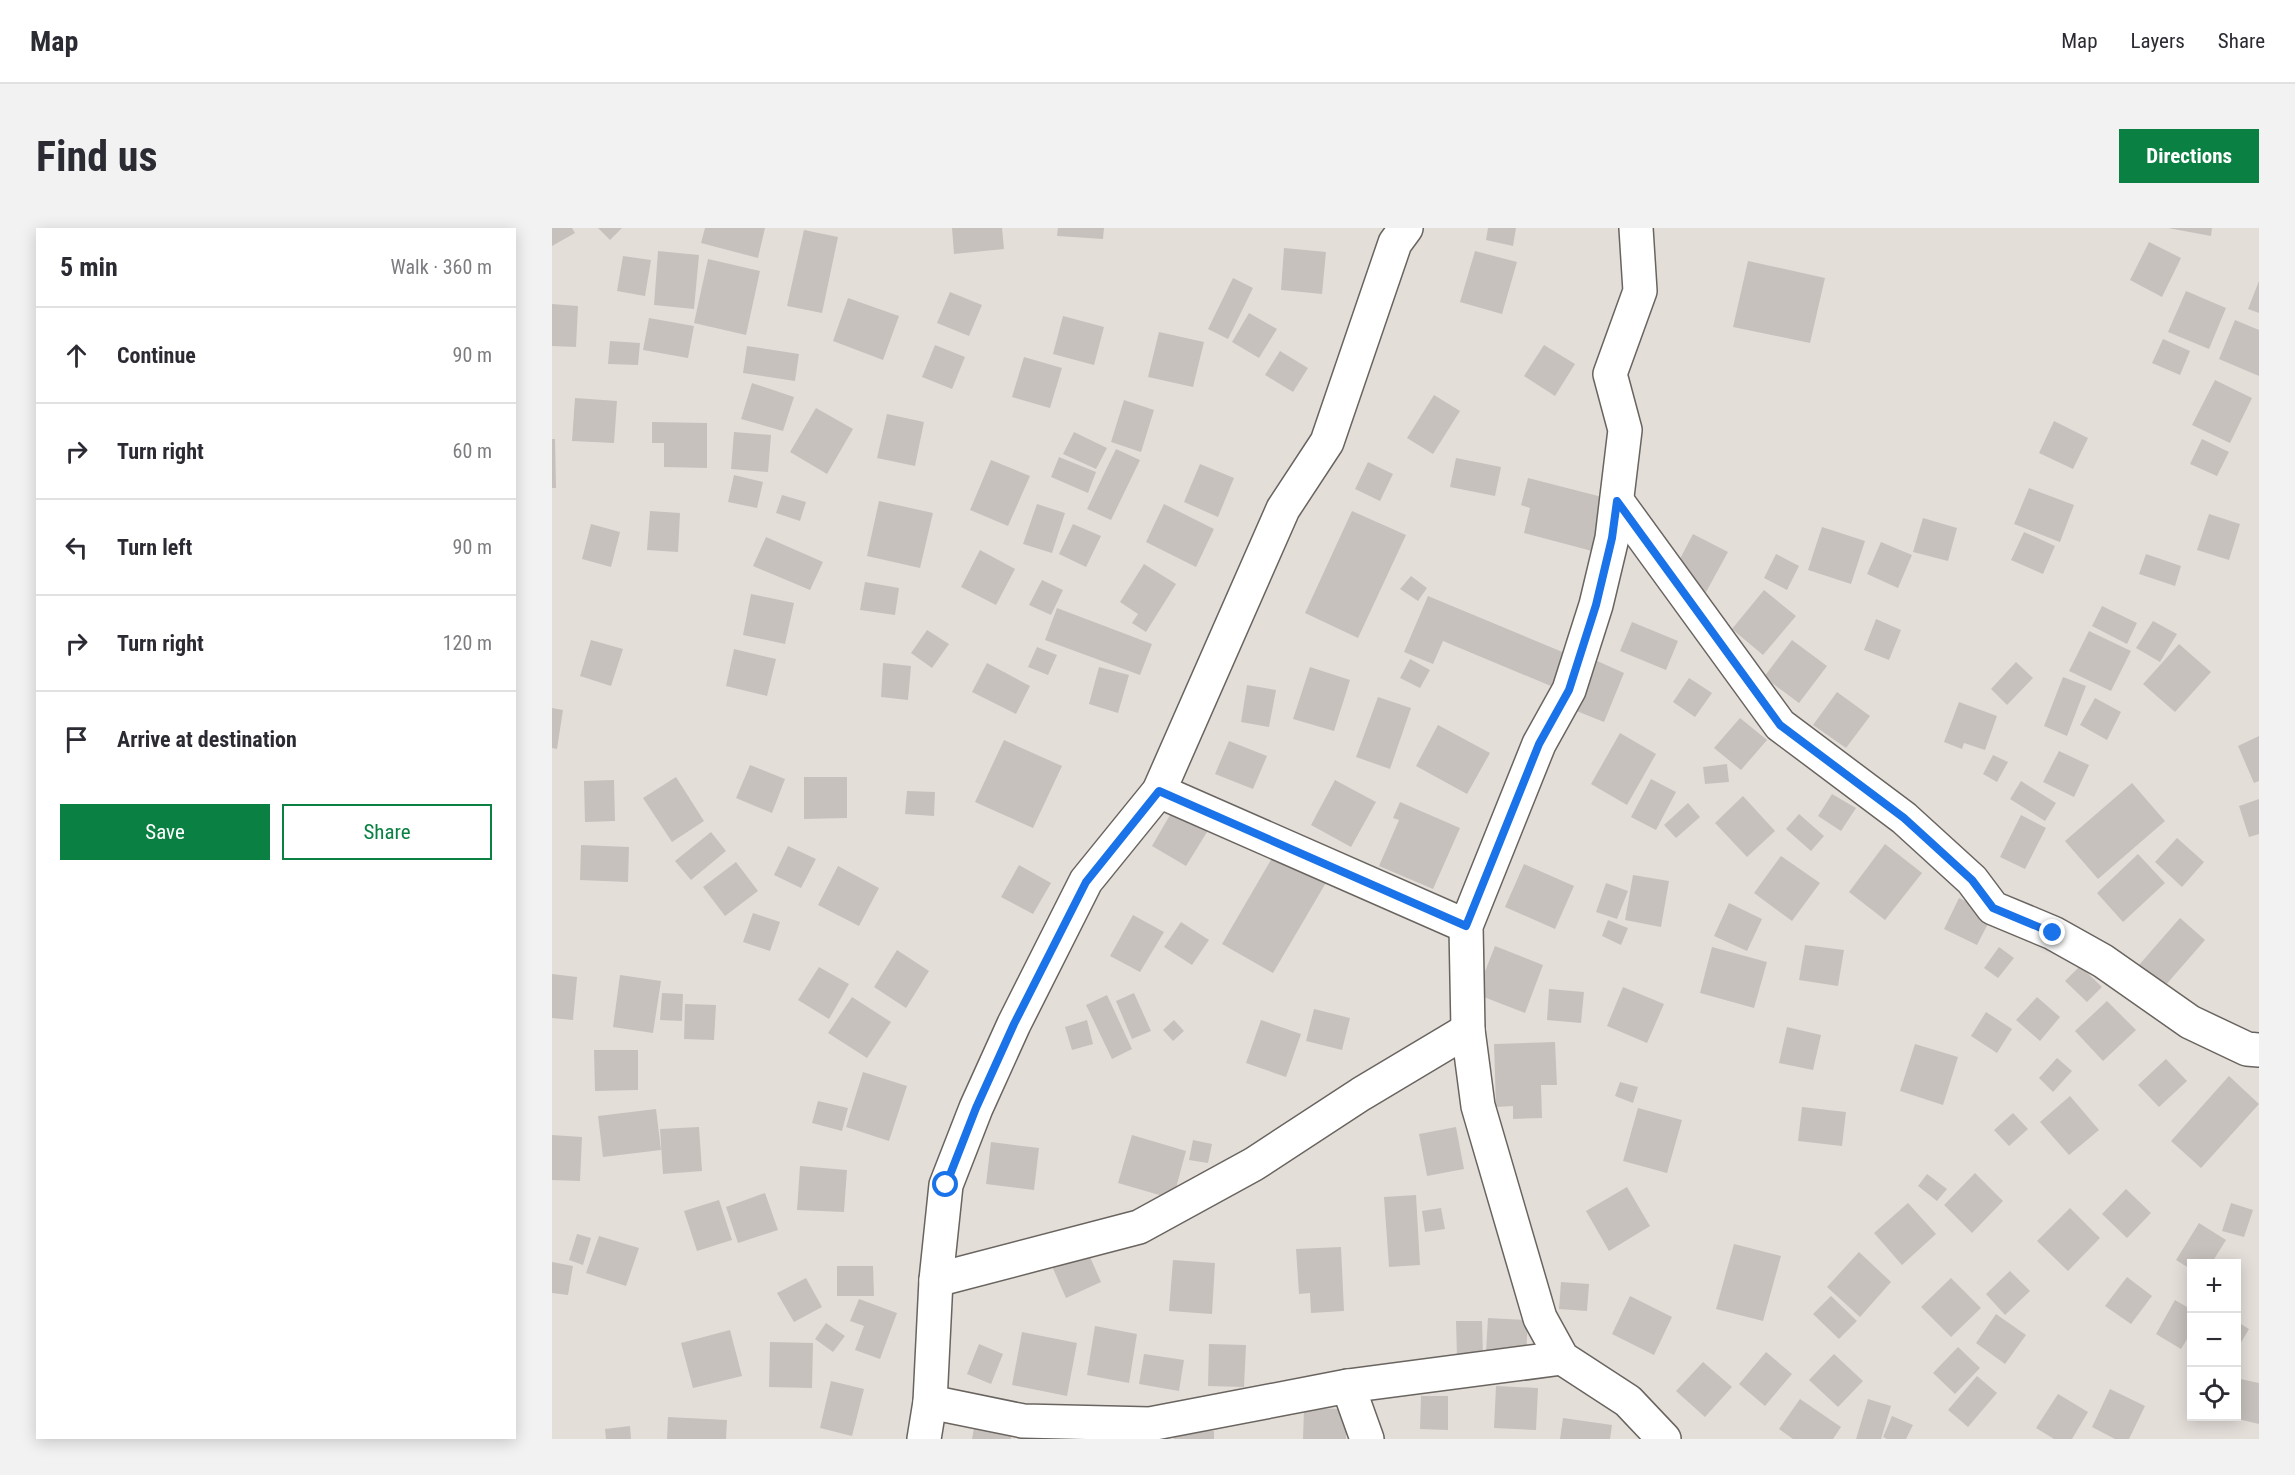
<!DOCTYPE html>
<html lang="en">
<head>
<meta charset="utf-8">
<style>
  :root { --surface:#fff; --page:#f2f2f3; --text:#2b2b33; --muted:#7c7c81; --line:#e1e1e2; --accent:#0b8043 }
  body { margin:0; font-family:"Roboto Condensed",sans-serif; background:var(--page); color:var(--text) }
  .controls { position:absolute; right:18px; bottom:18px; display:grid; overflow:hidden; border-radius:0px; box-shadow:0 3px 15px #0003 }
  .controls button { width:54px; height:54px; display:grid; place-items:center; padding:0; border:0; border-bottom:2px solid var(--line); background:var(--surface); color:var(--text); font:30px sans-serif }
  .stop { position:absolute; width:18px; height:18px; margin:-14px; border:4px solid #1a73e8; border-radius:50%; background:#fff }
  .stop.end { background:#1a73e8; border-color:#fff; box-shadow:0 2px 6px #0008 }
  .list { margin:0; padding:0; list-style:none }
  h2 { display:flex; justify-content:space-between; align-items:center; height:78px; margin:0; padding:0 24px; font-size:26px }
  h2 small { font-size:20px; font-weight:400; color:var(--muted) }
  .list li { display:grid; grid-template-columns:39px 1fr auto; gap:18px; align-items:center; box-sizing:border-box; height:96px; padding:0 24px; border-top:2px solid var(--line) }
  .list b { display:block; font-size:22px; white-space:nowrap }
  .list em { font-size:20px; font-style:normal; color:var(--muted) }
  .actions { display:flex; gap:12px; padding:18px 24px }
  .actions a { flex:1; padding:14px 0; border:2px solid var(--accent); border-radius:0px; text-align:center; font-size:21px; color:var(--accent) }
  .actions .main { background:var(--accent); color:#fff }
  .icon { flex:none; width:33px; height:33px; fill:none; stroke:currentColor; stroke-width:2; stroke-linecap:round; stroke-linejoin:round }
  .map { position:relative; flex:none; width:1707px; height:1211px; overflow:hidden; border-radius:0px }
  header { display:flex; align-items:center; gap:36px; box-sizing:border-box; height:84px; padding:0 30px; background:var(--surface); border-bottom:2px solid var(--line) }
  header strong { font-size:28px }
  nav { display:flex; gap:33px; margin-inline-start:auto; font-size:21px }
  .intro { display:flex; align-items:center; justify-content:space-between; box-sizing:border-box; height:144px; padding:0 36px }
  h1 { margin:0; font-size:42px }
  .button { padding:15px 27px; border-radius:0px; background:var(--accent); color:#fff; font-size:21px; font-weight:700 }
  main { display:flex; gap:36px; padding:0 36px }
  aside { flex:1; background:var(--surface); border-radius:0px; box-shadow:0 3px 15px #0003 }
  .map>svg:first-child { display:block }
  .building { fill:#c7c1bd }
  .lines { fill:none; stroke-linecap:round; stroke-linejoin:round }
  .minor-casing { stroke:#69645f; stroke-width:36 }
  .minor { stroke:#fff; stroke-width:33 }
  .route { stroke:#1a73e8; stroke-width:8 }
</style>
</head>
<body>
<header>
<strong>Map</strong>
<nav><a>Map</a><a>Layers</a><a>Share</a></nav>
</header>
<div class="intro"><h1>Find us</h1><a class="button">Directions</a></div>
<main>
<aside>
<h2>5 min<small>Walk · 360 m</small></h2>
<ul class="list">
<li><svg class="icon" aria-label="ahead" viewBox="0 0 24 24"><path d="M12 20V5M6 11l6-6 6 6"/></svg><div><b>Continue</b></div><em>90 m</em></li>
<li><svg class="icon" aria-label="right" viewBox="0 0 24 24"><path d="M7 20v-9h11M14 6l5 5-5 5"/></svg><div><b>Turn right</b></div><em>60 m</em></li>
<li><svg class="icon" aria-label="left" viewBox="0 0 24 24"><path d="M17 20v-9H6M10 6l-5 5 5 5"/></svg><div><b>Turn left</b></div><em>90 m</em></li>
<li><svg class="icon" aria-label="right" viewBox="0 0 24 24"><path d="M7 20v-9h11M14 6l5 5-5 5"/></svg><div><b>Turn right</b></div><em>120 m</em></li>
<li><svg class="icon" aria-label="arrive" viewBox="0 0 24 24"><path d="M6 21V4h12l-3 4 3 4H6"/></svg><div><b>Arrive at destination</b></div></li>
</ul>
<div class="actions"><a class="main">Save</a><a>Share</a></div>
</aside>
<div class="map">
<svg width="1707" height="1211" viewBox="0 0 1707 1211">
  <rect width="100%" height="100%" fill="#e4ded9"/>
  <g class="building">
    <path d="M0,0H20L23,5L0,18Z"/>
    <path d="M46,0H70L58,12Z"/>
    <path d="M153,0H213L206,30L149,15Z"/>
    <path d="M400,0H450L452,21L402,26Z"/>
    <path d="M506,0H552L551,11L505,8Z"/>
    <path d="M936,0H964L961,18L934,12Z"/>
    <path d="M1616,0H1660L1659,8Z"/>
    <path d="M252,2L286,9L270,85L235,78Z"/>
    <path d="M1597,14L1629,30L1610,69L1578,52Z"/>
    <path d="M732,20L774,24L770,66L729,62Z"/>
    <path d="M106,23L147,27L142,81L102,77Z"/>
    <path d="M923,23L965,34L950,86L908,74Z"/>
    <path d="M71,28L99,32L93,68L65,63Z"/>
    <path d="M156,31L208,43L194,107L142,95Z"/>
    <path d="M1196,33L1273,50L1258,115L1181,99Z"/>
    <path d="M681,50L701,60L676,111L656,101Z"/>
    <path d="M1707,53V85L1696,81Z"/>
    <path d="M1634,63L1674,80L1657,121L1616,104Z"/>
    <path d="M398,64L430,77L417,108L385,95Z"/>
    <path d="M296,70L347,88L331,132L281,113Z"/>
    <path d="M0,76L26,78L24,119L0,118Z"/>
    <path d="M697,85L725,101L707,130L680,114Z"/>
    <path d="M511,88L552,99L542,137L501,126Z"/>
    <path d="M97,90L142,98L136,130L91,122Z"/>
    <path d="M1683,92L1707,102V148L1667,131Z"/>
    <path d="M607,104L652,114L641,159L596,149Z"/>
    <path d="M1611,111L1638,123L1628,147L1600,135Z"/>
    <path d="M58,113L88,115L86,137L56,136Z"/>
    <path d="M383,117L413,129L400,161L370,149Z"/>
    <path d="M992,117L1023,136L1003,168L972,148Z"/>
    <path d="M195,118L247,126L243,153L191,145Z"/>
    <path d="M728,123L756,140L741,164L713,147Z"/>
    <path d="M472,129L510,140L498,180L460,169Z"/>
    <path d="M1663,152L1700,170L1678,215L1640,197Z"/>
    <path d="M200,155L242,169L231,203L189,191Z"/>
    <path d="M882,167L908,183L881,226L855,210Z"/>
    <path d="M23,170L65,173L62,215L20,213Z"/>
    <path d="M572,172L602,182L589,224L559,214Z"/>
    <path d="M264,180L301,201L275,246L238,224Z"/>
    <path d="M335,186L372,194L363,238L325,230Z"/>
    <path d="M1502,193L1536,210L1521,241L1487,225Z"/>
    <path d="M100,194L155,195V240L112,239V215H100Z"/>
    <path d="M182,204L219,207L216,244L179,241Z"/>
    <path d="M522,204L555,220L544,241L511,226Z"/>
    <path d="M0,211H3L4,260H0Z"/>
    <path d="M1650,211L1677,224L1665,248L1638,236Z"/>
    <path d="M564,221L588,232L559,292L535,281Z"/>
    <path d="M507,229L544,244L536,265L499,249Z"/>
    <path d="M904,230L949,239L943,268L898,259Z"/>
    <path d="M439,232L478,248L456,298L418,282Z"/>
    <path d="M816,234L841,246L828,273L803,261Z"/>
    <path d="M648,236L682,250L666,289L632,274Z"/>
    <path d="M182,247L211,254L205,280L176,274Z"/>
    <path d="M976,250L1054,270L1040,323L972,305L978,280L969,277Z"/>
    <path d="M1477,260L1522,277L1508,314L1462,296Z"/>
    <path d="M230,267L254,274L248,293L224,285Z"/>
    <path d="M327,273L381,285L368,340L315,328Z"/>
    <path d="M485,276L513,285L500,325L471,316Z"/>
    <path d="M612,276L662,301L644,339L594,314Z"/>
    <path d="M98,283L128,285L126,324L95,322Z"/>
    <path d="M800,283L854,307L806,410L753,385Z"/>
    <path d="M1657,286L1688,296L1677,332L1645,322Z"/>
    <path d="M1371,290L1405,300L1396,333L1361,324Z"/>
    <path d="M39,296L68,304L59,339L30,331Z"/>
    <path d="M521,296L549,308L534,339L507,326Z"/>
    <path d="M1270,299L1313,313L1299,356L1256,342Z"/>
    <path d="M1472,304L1503,318L1491,346L1459,332Z"/>
    <path d="M1141,306L1176,324L1154,364L1120,346Z"/>
    <path d="M214,309L271,334L258,362L201,338Z"/>
    <path d="M1329,314L1360,327L1346,360L1315,346Z"/>
    <path d="M428,322L463,341L444,377L409,359Z"/>
    <path d="M1224,326L1247,338L1235,362L1212,350Z"/>
    <path d="M1594,326L1629,338L1623,358L1587,346Z"/>
    <path d="M592,336L624,356L594,404L580,395L586,386L568,374Z"/>
    <path d="M859,348L875,360L866,373L848,361Z"/>
    <path d="M490,352L511,362L499,387L477,377Z"/>
    <path d="M313,354L347,360L343,387L308,382Z"/>
    <path d="M1212,362L1244,388L1211,427L1180,401Z"/>
    <path d="M199,366L242,375L233,416L191,407Z"/>
    <path d="M876,368L1020,428L1006,461L891,413L881,436L852,424Z"/>
    <path d="M1550,378L1585,395L1575,416L1540,398Z"/>
    <path d="M505,380L600,416L588,447L493,412Z"/>
    <path d="M1324,391L1349,402L1337,432L1312,422Z"/>
    <path d="M1601,393L1625,406L1608,434L1584,420Z"/>
    <path d="M1080,394L1126,413L1114,442L1068,423Z"/>
    <path d="M375,402L397,416L380,440L359,425Z"/>
    <path d="M1537,403L1579,423L1559,463L1517,443Z"/>
    <path d="M39,412L71,421L59,458L28,448Z"/>
    <path d="M1240,412L1275,438L1247,475L1212,449Z"/>
    <path d="M1627,416L1659,444L1623,484L1591,456Z"/>
    <path d="M485,419L505,427L496,447L476,439Z"/>
    <path d="M182,421L224,431L215,468L174,458Z"/>
    <path d="M858,431L878,442L868,460L848,450Z"/>
    <path d="M1043,432L1072,445L1052,494L1022,482Z"/>
    <path d="M1464,434L1481,450L1455,477L1439,461Z"/>
    <path d="M331,435L359,438L356,472L329,469Z"/>
    <path d="M435,435L478,458L464,486L420,464Z"/>
    <path d="M547,439L577,447L566,485L537,476Z"/>
    <path d="M758,439L798,452L782,503L741,491Z"/>
    <path d="M1511,449L1534,458L1515,508L1492,498Z"/>
    <path d="M1137,450L1160,465L1143,489L1121,474Z"/>
    <path d="M695,457L724,462L717,499L689,494Z"/>
    <path d="M1285,464L1318,488L1294,520L1261,497Z"/>
    <path d="M826,469L859,480L838,541L804,529Z"/>
    <path d="M1543,470L1569,484L1555,512L1528,497Z"/>
    <path d="M1407,474L1445,488L1433,522L1412,515L1410,521L1392,514Z"/>
    <path d="M0,480L11,482L5,521L0,520Z"/>
    <path d="M1188,490L1215,512L1189,542L1162,520Z"/>
    <path d="M886,497L938,525L915,566L864,538Z"/>
    <path d="M1068,505L1104,526L1075,577L1039,556Z"/>
    <path d="M1707,508V553L1702,555L1686,518Z"/>
    <path d="M452,512L510,538L481,600L423,574Z"/>
    <path d="M677,513L715,528L701,561L663,546Z"/>
    <path d="M1507,523L1537,537L1522,569L1491,554Z"/>
    <path d="M1441,527L1456,534L1445,554L1431,546Z"/>
    <path d="M1175,536L1177,554L1153,556L1151,539Z"/>
    <path d="M198,537L233,551L220,585L184,570Z"/>
    <path d="M124,549L152,593L120,614L91,570Z"/>
    <path d="M252,549H295V590L252,591Z"/>
    <path d="M1099,551L1124,564L1104,602L1079,589Z"/>
    <path d="M62,552L63,593L33,594L32,553Z"/>
    <path d="M783,552L824,574L799,619L759,597Z"/>
    <path d="M1469,553L1504,575L1493,593L1458,571Z"/>
    <path d="M1580,555L1613,593L1546,651L1513,613Z"/>
    <path d="M355,563L383,564L382,588L353,586Z"/>
    <path d="M1280,566L1304,580L1289,603L1266,588Z"/>
    <path d="M1191,568L1223,603L1195,629L1163,595Z"/>
    <path d="M1707,571V606L1697,609L1687,578Z"/>
    <path d="M848,574L908,600L881,661L827,638L847,592L841,590Z"/>
    <path d="M625,575L660,596L634,638L600,618Z"/>
    <path d="M1136,575L1148,589L1124,610L1112,597Z"/>
    <path d="M1247,586L1272,608L1259,623L1234,601Z"/>
    <path d="M1469,587L1494,600L1473,641L1448,629Z"/>
    <path d="M159,604L174,623L139,652L123,633Z"/>
    <path d="M1625,610L1652,634L1630,659L1603,634Z"/>
    <path d="M1333,616L1370,645L1333,692L1297,664Z"/>
    <path d="M29,617L77,619L76,654L28,652Z"/>
    <path d="M236,618L264,631L249,660L222,647Z"/>
    <path d="M724,623L775,653L721,745L670,716Z"/>
    <path d="M1586,626L1613,655L1571,694L1545,665Z"/>
    <path d="M1229,628L1268,655L1240,693L1202,665Z"/>
    <path d="M184,634L206,663L173,688L151,659Z"/>
    <path d="M972,636L1022,658L1003,701L953,679Z"/>
    <path d="M467,637L499,655L481,686L449,669Z"/>
    <path d="M286,638L327,660L307,698L266,677Z"/>
    <path d="M1081,647L1117,653L1109,699L1073,692Z"/>
    <path d="M1054,655L1076,663L1065,691L1044,684Z"/>
    <path d="M1407,670L1441,686L1425,717L1392,701Z"/>
    <path d="M1177,675L1210,691L1195,723L1162,708Z"/>
    <path d="M201,685L228,694L218,723L191,714Z"/>
    <path d="M581,687L612,704L588,744L558,728Z"/>
    <path d="M1628,690L1653,712L1612,759L1587,737Z"/>
    <path d="M1056,692L1076,700L1069,717L1050,708Z"/>
    <path d="M629,694L657,712L640,737L612,719Z"/>
    <path d="M1253,717L1292,722L1286,758L1247,752Z"/>
    <path d="M943,718L991,737L973,785L924,766Z"/>
    <path d="M1160,719L1215,734L1202,780L1148,765Z"/>
    <path d="M1447,719L1462,730L1446,750L1432,740Z"/>
    <path d="M345,722L377,743L354,780L322,759Z"/>
    <path d="M1528,738L1550,759L1535,774L1513,753Z"/>
    <path d="M267,739L297,756L277,791L246,772Z"/>
    <path d="M0,746L25,749L21,792L0,790Z"/>
    <path d="M68,747L109,753L101,805L61,799Z"/>
    <path d="M1071,759L1112,776L1095,815L1055,798Z"/>
    <path d="M997,761L1032,764L1029,795L995,792Z"/>
    <path d="M110,765L131,766L130,793L108,792Z"/>
    <path d="M582,765L599,803L580,811L564,773Z"/>
    <path d="M555,767L580,821L560,831L534,777Z"/>
    <path d="M300,769L339,794L315,830L276,805Z"/>
    <path d="M1485,769L1508,789L1488,813L1464,792Z"/>
    <path d="M1555,773L1584,802L1551,833L1523,803Z"/>
    <path d="M133,776L164,777L162,812L132,811Z"/>
    <path d="M762,781L798,790L790,822L754,813Z"/>
    <path d="M1434,784L1460,801L1445,825L1419,808Z"/>
    <path d="M535,792L541,816L520,822L513,799Z"/>
    <path d="M622,792L632,803L621,813L611,802Z"/>
    <path d="M709,792L749,806L734,849L694,835Z"/>
    <path d="M1235,799L1269,807L1261,842L1227,835Z"/>
    <path d="M1003,814L1005,857H989L990,890L961,891V878L944,879L942,816Z"/>
    <path d="M1363,816L1406,829L1391,877L1348,863Z"/>
    <path d="M42,822H86V862L43,863Z"/>
    <path d="M1505,830L1520,843L1501,864L1487,850Z"/>
    <path d="M1614,831L1635,853L1607,879L1586,857Z"/>
    <path d="M311,844L355,858L337,913L294,899Z"/>
    <path d="M1677,848L1707,876L1649,940L1619,913Z"/>
    <path d="M1068,854L1086,859L1081,875L1063,868Z"/>
    <path d="M1518,868L1547,902L1517,927L1488,894Z"/>
    <path d="M266,873L296,880L290,903L260,895Z"/>
    <path d="M1250,879L1294,884L1290,918L1246,913Z"/>
    <path d="M1086,880L1130,892L1115,945L1071,933Z"/>
    <path d="M104,881L109,922L51,929L46,888Z"/>
    <path d="M1461,885L1476,901L1457,918L1442,902Z"/>
    <path d="M147,899L150,943L111,946L108,901Z"/>
    <path d="M904,899L912,941L875,948L867,906Z"/>
    <path d="M0,907L30,909L28,953L0,952Z"/>
    <path d="M580,907L634,923L621,971L566,955Z"/>
    <path d="M641,912L660,916L656,935L637,932Z"/>
    <path d="M439,914L487,920L482,962L434,956Z"/>
    <path d="M248,938L295,942L292,984L245,982Z"/>
    <path d="M1423,945L1451,973L1420,1005L1392,977Z"/>
    <path d="M1375,946L1395,961L1385,973L1366,958Z"/>
    <path d="M1075,959L1098,998L1057,1023L1034,983Z"/>
    <path d="M1574,961L1599,985L1575,1010L1550,986Z"/>
    <path d="M213,965L226,1002L186,1015L174,979Z"/>
    <path d="M864,967L868,1037L837,1039L832,969Z"/>
    <path d="M167,972L180,1012L145,1023L132,983Z"/>
    <path d="M1356,975L1384,1006L1350,1037L1322,1005Z"/>
    <path d="M1679,975L1701,982L1692,1009L1670,1003Z"/>
    <path d="M889,980L893,1001L873,1004L870,983Z"/>
    <path d="M1518,980L1548,1010L1516,1043L1485,1013Z"/>
    <path d="M1647,995L1674,1012L1659,1036H1640V1042L1624,1032Z"/>
    <path d="M25,1006L39,1010L31,1037L17,1032Z"/>
    <path d="M47,1008L87,1020L74,1058L34,1045Z"/>
    <path d="M1182,1016L1229,1028L1211,1093L1164,1081Z"/>
    <path d="M789,1019L792,1083L759,1085L758,1065L747,1066L744,1021Z"/>
    <path d="M534,1020L549,1054L514,1070L499,1036Z"/>
    <path d="M1307,1024L1339,1054L1308,1089L1275,1059Z"/>
    <path d="M621,1032L663,1035L660,1086L617,1083Z"/>
    <path d="M0,1034L21,1038L16,1067L0,1065Z"/>
    <path d="M285,1038H321L322,1068H285Z"/>
    <path d="M1458,1043L1478,1063L1453,1087L1434,1066Z"/>
    <path d="M1575,1049L1600,1068L1579,1096L1553,1078Z"/>
    <path d="M254,1050L270,1079L242,1094L225,1065Z"/>
    <path d="M1399,1050L1429,1080L1399,1109L1369,1079Z"/>
    <path d="M1009,1054L1037,1056L1035,1083L1007,1081Z"/>
    <path d="M1078,1068L1120,1089L1102,1127L1060,1106Z"/>
    <path d="M1279,1068L1305,1093L1287,1111L1261,1086Z"/>
    <path d="M307,1071L345,1085L328,1131L303,1122L312,1098L298,1093Z"/>
    <path d="M1623,1072L1640,1082V1103L1629,1121L1604,1106Z"/>
    <path d="M1444,1086L1474,1107L1453,1136L1424,1115Z"/>
    <path d="M936,1090L976,1092L974,1126L934,1124Z"/>
    <path d="M904,1093H930L931,1129L905,1130Z"/>
    <path d="M1684,1093L1697,1101L1684,1123Z"/>
    <path d="M274,1095L293,1108L281,1124L263,1111Z"/>
    <path d="M543,1098L585,1106L577,1155L535,1147Z"/>
    <path d="M178,1102L190,1148L141,1160L129,1115Z"/>
    <path d="M470,1104L525,1115L515,1168L460,1157Z"/>
    <path d="M218,1114L261,1115L260,1160L217,1159Z"/>
    <path d="M427,1116L451,1126L439,1156L415,1146Z"/>
    <path d="M657,1116L694,1117L692,1159L656,1158Z"/>
    <path d="M1406,1119L1428,1140L1403,1166L1381,1145Z"/>
    <path d="M1214,1124L1240,1146L1213,1178L1187,1156Z"/>
    <path d="M592,1126L632,1132L627,1163L587,1156Z"/>
    <path d="M1282,1126L1311,1153L1286,1179L1257,1152Z"/>
    <path d="M1151,1134L1180,1159L1153,1189L1124,1163Z"/>
    <path d="M1425,1148L1445,1165L1416,1199L1396,1182Z"/>
    <path d="M1684,1150L1707,1155V1196L1677,1189L1684,1188Z"/>
    <path d="M279,1153L312,1161L300,1208L268,1200Z"/>
    <path d="M944,1158L986,1160L984,1202L942,1200Z"/>
    <path d="M1558,1161L1593,1178L1577,1211H1563L1540,1199Z"/>
    <path d="M1506,1166L1536,1184L1520,1211H1502L1484,1200Z"/>
    <path d="M869,1168H896V1202L868,1201Z"/>
    <path d="M1248,1171L1289,1199L1281,1211H1241L1227,1201Z"/>
    <path d="M1316,1171L1339,1178L1329,1211H1304Z"/>
    <path d="M752,1180L794,1181V1211H751Z"/>
    <path d="M1340,1188L1361,1197L1354,1211H1335L1331,1209Z"/>
    <path d="M116,1189L175,1192L174,1211H115Z"/>
    <path d="M1011,1190L1060,1197L1058,1211H1008Z"/>
    <path d="M78,1198L79,1211H54L53,1201Z"/>
    <path d="M422,1200L459,1204V1211H420Z"/>
    <path d="M622,1202L662,1203V1211H622Z"/>
  </g>
  <g class="lines">
    <g class="minor-casing">
      <g id="minor">
        <path d="M1084,0L1088,63L1058,146L1073,202L1060,310L1044,377L1017,462L987,516L914,698L916,802L926,878L988,1090L1010,1130L1076,1173L1112,1211"/>
        <path d="M1065,273L1228,497L1352,590L1420,652L1441,680L1501,705L1551,733L1638,794L1695,821L1707,822"/>
        <path d="M607,563L914,698"/>
        <path d="M384,1052L587,999L702,936L809,866L916,802"/>
        <path d="M796,1158L815,1211"/>
        <path d="M378,1174L471,1193L598,1196L796,1158L1010,1130"/>
        <path d="M372,1211L378,1174L384,1052L394,957L424,880L462,796L534,653L607,563L731,281L775,214L843,15L854,0"/>
      </g>
    </g>
    <use href="#minor" class="minor"/>
  </g>
  <g class="lines">
    <path class="route" d="M394,957L424,880L462,796L534,654L607,563L914,698L987,516L1017,462L1044,377L1060,310L1065,273L1228,497L1352,590L1420,652L1441,680L1501,705"/>
  </g>
</svg>
<div class="controls">
<button>+</button>
<button>−</button>
<button><svg class="icon" aria-label="locate" viewBox="0 0 24 24"><circle cx="12" cy="12" r="6"/><path d="M12 2v4M12 18v4M2 12h4M18 12h4"/></svg></button>
</div>
<div class="stop" style="left:394px;top:957px"></div>
<div class="stop end" style="left:1501px;top:705px"></div>
</div>
</main>
</body>
</html>
